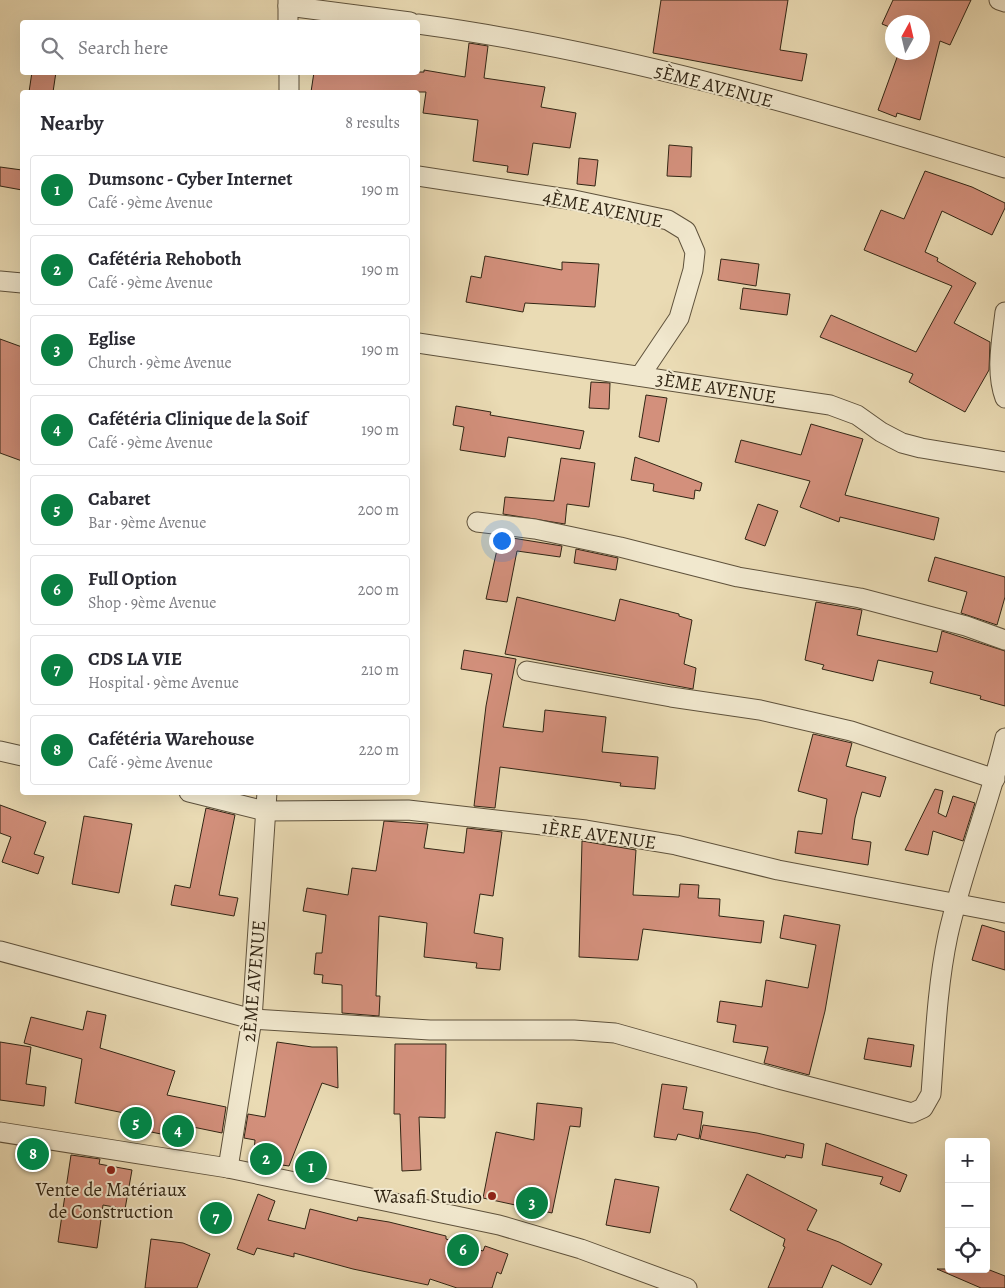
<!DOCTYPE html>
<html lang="en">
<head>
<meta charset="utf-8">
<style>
  :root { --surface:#fff; --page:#f2f2f3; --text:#2b2b33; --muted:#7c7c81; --line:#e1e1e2; --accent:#0b8043 }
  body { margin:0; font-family:Alegreya,serif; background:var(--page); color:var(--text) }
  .controls { position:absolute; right:15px; bottom:15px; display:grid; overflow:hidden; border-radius:5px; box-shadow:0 5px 20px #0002 }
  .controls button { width:45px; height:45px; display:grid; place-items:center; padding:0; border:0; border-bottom:1px solid var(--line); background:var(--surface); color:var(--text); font:25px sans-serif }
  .compass { position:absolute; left:885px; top:15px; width:45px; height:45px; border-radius:50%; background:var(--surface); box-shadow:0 5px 20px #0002; rotate:8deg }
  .you { position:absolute; left:501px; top:540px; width:18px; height:18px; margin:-12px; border:4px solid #fff; border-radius:50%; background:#1a73e8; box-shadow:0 0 0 8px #1a73e833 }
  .badge { display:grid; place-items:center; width:32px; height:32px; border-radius:50%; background:var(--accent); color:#fff; font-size:16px; font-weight:700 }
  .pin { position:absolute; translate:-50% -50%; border:2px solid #fff; box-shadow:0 1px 5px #0006 }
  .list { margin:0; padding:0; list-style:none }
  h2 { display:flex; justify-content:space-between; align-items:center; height:65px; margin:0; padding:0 20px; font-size:21px }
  h2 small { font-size:16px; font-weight:400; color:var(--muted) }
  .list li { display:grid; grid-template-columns:32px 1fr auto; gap:15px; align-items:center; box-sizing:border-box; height:70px; margin:0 10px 10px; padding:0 10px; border:1px solid var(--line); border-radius:5px }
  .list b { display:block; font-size:19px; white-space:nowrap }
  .list p { margin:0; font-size:16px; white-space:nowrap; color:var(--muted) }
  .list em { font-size:16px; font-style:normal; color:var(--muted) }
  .icon { flex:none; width:28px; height:28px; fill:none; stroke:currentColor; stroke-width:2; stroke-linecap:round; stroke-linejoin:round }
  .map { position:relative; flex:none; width:1005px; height:1288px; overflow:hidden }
  .search { position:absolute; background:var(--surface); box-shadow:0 5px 20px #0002; left:20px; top:20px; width:400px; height:55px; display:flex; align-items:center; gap:12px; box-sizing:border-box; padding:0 18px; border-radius:5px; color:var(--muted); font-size:19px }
  .panel { position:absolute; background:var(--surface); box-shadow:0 5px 20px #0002; left:20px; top:90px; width:400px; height:705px; border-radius:5px }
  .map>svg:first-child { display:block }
  .building { fill:#d3907c; stroke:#312514 }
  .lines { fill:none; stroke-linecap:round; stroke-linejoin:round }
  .street-casing { stroke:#5f523c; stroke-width:21 }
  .street { stroke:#f1e8ce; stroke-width:19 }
  .poi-dot { fill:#8f2418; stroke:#f1e8ce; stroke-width:2 }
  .labels { text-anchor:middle; stroke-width:4; stroke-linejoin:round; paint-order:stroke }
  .street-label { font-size:19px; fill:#312514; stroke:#f1e8ce }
  .poi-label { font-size:19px; fill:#312514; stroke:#f1e8ce }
</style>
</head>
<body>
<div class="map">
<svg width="1005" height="1288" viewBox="0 0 1005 1288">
  <rect width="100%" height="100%" fill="#eadbb4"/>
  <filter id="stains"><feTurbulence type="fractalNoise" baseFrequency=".004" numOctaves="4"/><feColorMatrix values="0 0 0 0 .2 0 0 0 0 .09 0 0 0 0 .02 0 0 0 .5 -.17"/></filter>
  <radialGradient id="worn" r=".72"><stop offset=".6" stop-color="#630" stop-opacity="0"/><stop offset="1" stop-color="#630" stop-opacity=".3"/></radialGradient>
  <g class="building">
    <path d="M661,0H788L780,50L807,54L802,81L653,53Z"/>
    <path d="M893,0H971L950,45L940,41L920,120L897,113L896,117L878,110L899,52H922V22H892V28L882,24Z"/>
    <path d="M469,43L488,46L484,78L545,87L541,107L576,113L570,148L533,143L528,175L507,172L508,166L473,161L478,120L423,113L426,92H311L314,72H424V70L465,77Z"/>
    <path d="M32,72H56L53,92H29Z"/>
    <path d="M669,145L692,147L691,177L667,176Z"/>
    <path d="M579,158L598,160L595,186L577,184Z"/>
    <path d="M0,167L22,170V190L0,186Z"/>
    <path d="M925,171L972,187L1005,203V208L992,235L942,211L925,252L938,258L937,261L976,283L954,323L990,342L989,370L965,412L909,382L913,374L820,337L831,315L916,352L952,286L864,250L881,210L904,219Z"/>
    <path d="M485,256L562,270V262L599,264L595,307L525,303L523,312L466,302L471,276L481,278Z"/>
    <path d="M721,259L759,264L756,286L718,280Z"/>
    <path d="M743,288L790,294L787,315L740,309Z"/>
    <path d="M0,339L22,347V461L0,453Z"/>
    <path d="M591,382L610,383L609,409L589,408Z"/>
    <path d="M646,395L667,398L659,442L639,437Z"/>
    <path d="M456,406L491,412L490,415L584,431L580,449L508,437L505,457L460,450L464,427L453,425Z"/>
    <path d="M811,424L863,439L845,495L939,518L934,540L840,517L839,522L800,507L810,481L735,462L741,440L801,455Z"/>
    <path d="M635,457L702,483L700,491L695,490L694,499L653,491L654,484L631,480Z"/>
    <path d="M561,458L595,463L589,507L567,504L565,524L503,514L505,497L554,501Z"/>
    <path d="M758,504L778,511L765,546L745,539Z"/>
    <path d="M500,536L562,546L560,557L517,551L507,602L486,599Z"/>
    <path d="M576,549L618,558L616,570L574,563Z"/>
    <path d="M935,557L1005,577V597L997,625L961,613L967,592L928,581Z"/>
    <path d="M517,597L615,621L620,599L679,614V616L692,620L684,664L696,668L693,689L505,654Z"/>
    <path d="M816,602L862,610L857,635L937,652L942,631L1005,651V706L980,699L981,696L930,683L933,672L878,660L873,681L822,669L824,665L805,660Z"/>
    <path d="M464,650L516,659L503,727L543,732L545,710L606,717L602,752L658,757L655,789L620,786L621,783L500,767L495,808L474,806L486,706L492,674L461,669Z"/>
    <path d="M813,734L852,743L846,766L886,777L880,797L862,792L855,818L852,839L871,842L868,865L795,853L798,831L822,834L827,799L798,791Z"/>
    <path d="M935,789L943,791L938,813L946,817L953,796L975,803L963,841L933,831L928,855L905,850Z"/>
    <path d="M0,805L46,822L34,854L44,857L38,874L2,862L11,837L0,833Z"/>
    <path d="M206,808L235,815L219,895L238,898L234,916L171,905L175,885L190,888Z"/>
    <path d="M84,816L132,824L119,893L72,884Z"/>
    <path d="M384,821L428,824L424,848L464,853L467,828L502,832L493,896L480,894L474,933L503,938L500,970L476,968L477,963L424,957L427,923L379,916L376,996H380L379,1016L342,1013V985L322,983L323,975L314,974L316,953H322L326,915L303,911L307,888L348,895L352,868L376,871Z"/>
    <path d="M582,841L636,850L633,895L679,897L680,884L699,885L698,898L720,899L719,916L764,921L761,943L643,929L638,960L579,957Z"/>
    <path d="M784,915L840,925L825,1011L809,1075L764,1063L768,1047L733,1042L736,1025L717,1022L720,1001L762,1007L766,980L808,988L816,945L780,938Z"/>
    <path d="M982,925L1005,932V970L972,960Z"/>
    <path d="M87,1011L106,1015L100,1048L175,1071L167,1095L226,1107L222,1133L193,1127L190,1140L127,1127L129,1114L75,1103L82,1059L24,1043L31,1017L83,1030Z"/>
    <path d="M868,1038L914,1045L911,1067L864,1059Z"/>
    <path d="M0,1042L31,1047L26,1084L46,1087L44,1106L0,1100Z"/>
    <path d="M277,1042L312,1047H337L338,1088L322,1083L289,1166L253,1161L255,1140L244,1138L248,1114L265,1117Z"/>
    <path d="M395,1044H446L445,1118L419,1117L421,1170L402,1171L400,1114H394Z"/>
    <path d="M662,1084L687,1087L683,1109L703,1112L699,1139L678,1134L676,1140L654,1137Z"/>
    <path d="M537,1103L582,1108L580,1127L570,1126L552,1213L483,1198L496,1132L534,1140Z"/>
    <path d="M703,1125L757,1133L804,1144L802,1158L786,1155L785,1158L700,1139Z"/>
    <path d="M826,1143L907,1175L900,1192L880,1184L883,1177L822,1165Z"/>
    <path d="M71,1155L100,1159L99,1164L132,1170L125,1209L103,1205L97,1248L58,1242Z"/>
    <path d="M747,1174L817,1210L807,1230L839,1242L882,1264L871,1285L832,1265L822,1288H768L785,1247L783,1246L785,1239L730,1210Z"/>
    <path d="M615,1179L659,1187L650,1233L606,1225Z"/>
    <path d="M258,1194L275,1201L268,1220L305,1229L310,1209L357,1221L358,1217L389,1222L446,1236V1239L483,1251L485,1246L508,1254L501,1274L497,1272L492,1288H457L430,1279L428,1285L353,1269L294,1253V1257L257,1248L254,1255L237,1249Z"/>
    <path d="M151,1239L183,1243L210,1254L197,1288H145Z"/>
    <path d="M937,1269H987L1005,1276V1288H981Z"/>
  </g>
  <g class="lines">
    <g class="street-casing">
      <g id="street">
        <path d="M999,0L1005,2"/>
        <path d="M288,6L410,22"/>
        <path d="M288,22V0"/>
        <path d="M418,24C617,51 813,108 1005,168"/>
        <path d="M289,72V92"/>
        <path d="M418,176L574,200L668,220L686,231L695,252L693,270L679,318L640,376"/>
        <path d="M0,281L22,283"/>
        <path d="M1005,312C1002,339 995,371 1005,398"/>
        <path d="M418,343L830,405L857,415L881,432L902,443L921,448L1005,462"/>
        <path d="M477,522L535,529L620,547L738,577L860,598L966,626L1005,640"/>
        <path d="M527,671L671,697L760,710L851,731L995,779"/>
        <path d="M0,751L22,756"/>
        <path d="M189,792L265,811L408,810L586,830L676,845L778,870L1005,913"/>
        <path d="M0,951L252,1019L430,1030H574L615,1033L779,1079L912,1113L923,1108L931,1094C935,1041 937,987 948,935C963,868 989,805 1005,738"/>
        <path d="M0,1132L228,1168L499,1225L581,1249L687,1288"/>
        <path d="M228,1168L252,1019L267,792"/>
      </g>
    </g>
    <use href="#street" class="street"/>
  </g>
  <g class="poi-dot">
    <circle cx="111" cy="1170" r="5"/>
    <circle cx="492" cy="1196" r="5"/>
  </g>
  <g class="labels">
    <g class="street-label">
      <text transform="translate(714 85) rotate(15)" y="7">5ÈME AVENUE</text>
      <text transform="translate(603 208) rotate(12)" y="7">4ÈME AVENUE</text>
      <text transform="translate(716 387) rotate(9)" y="7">3ÈME AVENUE</text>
      <text transform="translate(599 834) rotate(8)" y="7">1ÈRE AVENUE</text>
      <text transform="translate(253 981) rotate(-85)" y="7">2ÈME AVENUE</text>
    </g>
    <g class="poi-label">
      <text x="111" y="1196">Vente de Matériaux<tspan x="111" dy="22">de Construction</tspan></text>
      <text x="482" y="1203" text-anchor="end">Wasafi Studio</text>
    </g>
  </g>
  <rect width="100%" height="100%" filter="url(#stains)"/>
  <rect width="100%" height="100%" fill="url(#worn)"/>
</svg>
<div class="controls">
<button>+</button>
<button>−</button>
<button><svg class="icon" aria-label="locate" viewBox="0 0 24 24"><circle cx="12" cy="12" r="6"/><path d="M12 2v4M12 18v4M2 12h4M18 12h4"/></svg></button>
</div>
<svg class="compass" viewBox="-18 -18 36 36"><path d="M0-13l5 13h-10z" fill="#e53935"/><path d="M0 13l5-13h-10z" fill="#7c7c81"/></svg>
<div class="you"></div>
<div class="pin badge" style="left:311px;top:1167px">1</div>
<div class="pin badge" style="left:266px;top:1159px">2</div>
<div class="pin badge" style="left:532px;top:1203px">3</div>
<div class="pin badge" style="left:178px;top:1131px">4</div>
<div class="pin badge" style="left:136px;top:1123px">5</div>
<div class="pin badge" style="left:463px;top:1250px">6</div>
<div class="pin badge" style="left:216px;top:1218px">7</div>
<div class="pin badge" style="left:33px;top:1154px">8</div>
<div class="search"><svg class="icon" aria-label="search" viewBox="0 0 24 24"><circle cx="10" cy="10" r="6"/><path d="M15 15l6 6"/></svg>Search here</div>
<section class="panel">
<h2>Nearby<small>8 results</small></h2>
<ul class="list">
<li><span class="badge">1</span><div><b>Dumsonc - Cyber Internet</b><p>Café · 9ème Avenue</p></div><em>190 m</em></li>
<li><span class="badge">2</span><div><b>Cafétéria Rehoboth</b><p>Café · 9ème Avenue</p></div><em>190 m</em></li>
<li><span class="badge">3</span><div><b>Eglise</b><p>Church · 9ème Avenue</p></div><em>190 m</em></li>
<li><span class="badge">4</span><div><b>Cafétéria Clinique de la Soif</b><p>Café · 9ème Avenue</p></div><em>190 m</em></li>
<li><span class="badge">5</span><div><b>Cabaret</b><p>Bar · 9ème Avenue</p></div><em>200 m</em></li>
<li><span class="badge">6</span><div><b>Full Option</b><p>Shop · 9ème Avenue</p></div><em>200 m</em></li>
<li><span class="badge">7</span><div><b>CDS LA VIE</b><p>Hospital · 9ème Avenue</p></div><em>210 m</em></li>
<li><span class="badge">8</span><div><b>Cafétéria Warehouse</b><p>Café · 9ème Avenue</p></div><em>220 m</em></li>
</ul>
</section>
</div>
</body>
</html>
